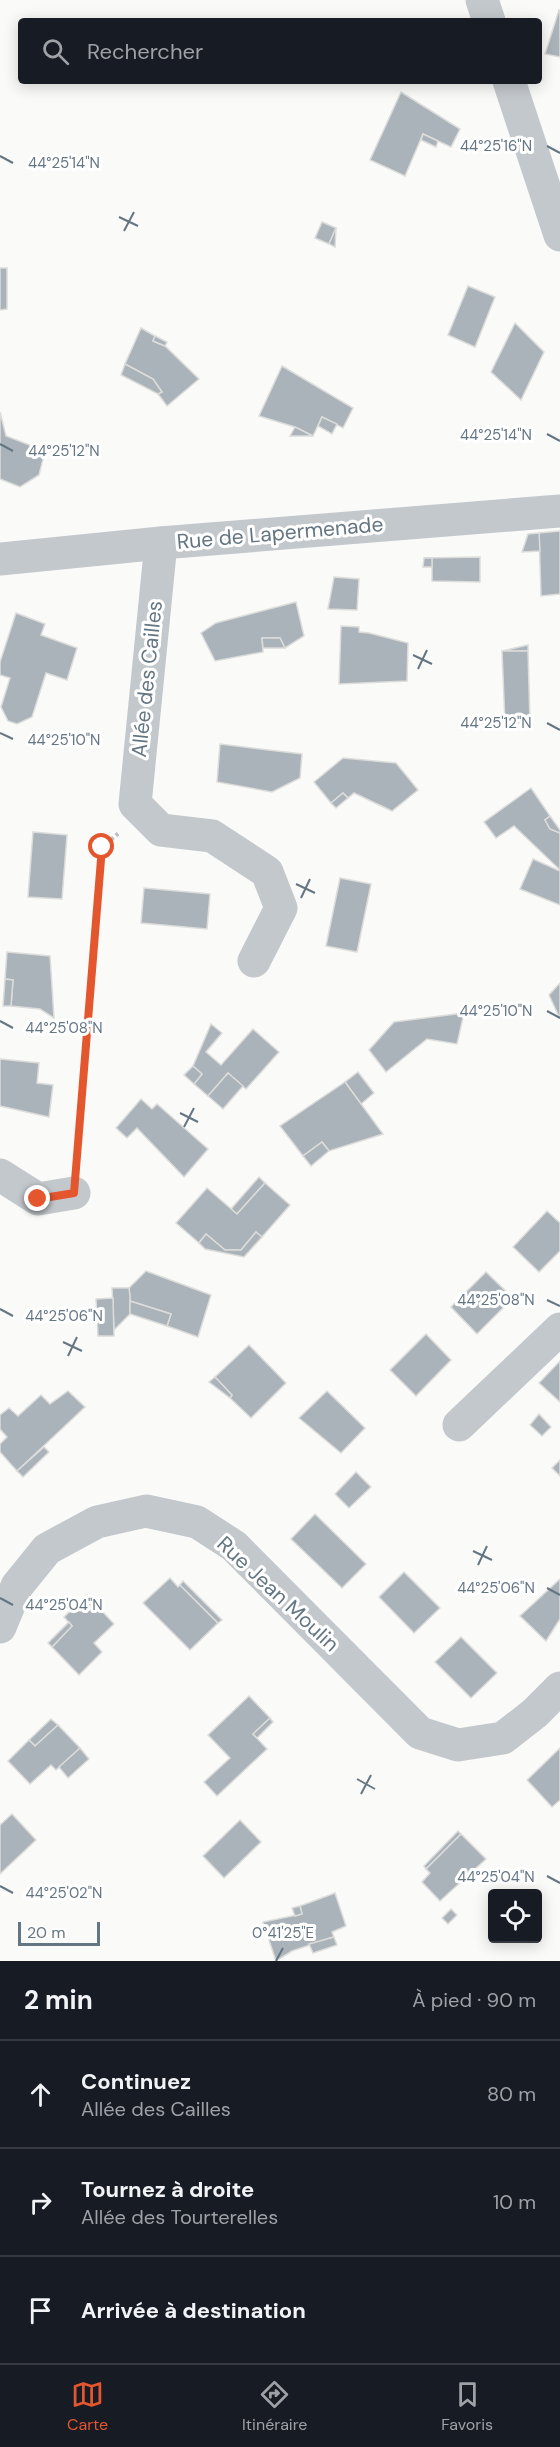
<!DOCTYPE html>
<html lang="fr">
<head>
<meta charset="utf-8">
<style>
  :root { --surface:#171b24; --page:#242831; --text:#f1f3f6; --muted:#9ea1a6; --line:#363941; --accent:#e4572e }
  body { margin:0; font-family:"DM Sans",sans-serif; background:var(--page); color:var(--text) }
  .controls { position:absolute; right:18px; bottom:18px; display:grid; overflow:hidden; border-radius:6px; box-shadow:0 3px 15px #0003 }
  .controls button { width:54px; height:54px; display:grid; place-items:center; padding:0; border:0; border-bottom:2px solid var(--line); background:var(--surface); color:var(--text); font:30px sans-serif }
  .scale { position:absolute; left:18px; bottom:15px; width:82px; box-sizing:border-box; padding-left:6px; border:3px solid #657683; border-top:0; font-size:16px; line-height:21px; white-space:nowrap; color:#657683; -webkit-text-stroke:4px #fff; paint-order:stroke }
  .stop { position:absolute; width:18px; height:18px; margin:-14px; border:4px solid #e4572e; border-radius:50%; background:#fff }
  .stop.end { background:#e4572e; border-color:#fff; box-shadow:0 2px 6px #0008 }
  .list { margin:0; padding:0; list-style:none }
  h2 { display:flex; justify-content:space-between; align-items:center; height:78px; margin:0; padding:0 24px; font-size:26px }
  h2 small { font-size:20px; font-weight:400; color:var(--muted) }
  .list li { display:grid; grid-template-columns:39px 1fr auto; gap:18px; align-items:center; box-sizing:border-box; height:108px; padding:0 24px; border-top:2px solid var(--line) }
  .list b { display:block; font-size:22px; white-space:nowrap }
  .list p { margin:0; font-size:20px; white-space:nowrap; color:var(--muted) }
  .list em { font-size:20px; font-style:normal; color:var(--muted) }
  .icon { flex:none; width:33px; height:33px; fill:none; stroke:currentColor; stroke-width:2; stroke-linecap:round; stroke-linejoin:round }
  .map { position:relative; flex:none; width:560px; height:1961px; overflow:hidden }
  .search { position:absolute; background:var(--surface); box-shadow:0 3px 15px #0003; left:18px; right:18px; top:18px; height:66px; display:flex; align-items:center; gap:15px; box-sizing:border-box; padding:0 21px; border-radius:6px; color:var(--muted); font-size:22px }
  .sheet { height:402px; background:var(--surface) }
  nav { display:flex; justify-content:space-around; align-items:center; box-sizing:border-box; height:84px; border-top:2px solid var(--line); background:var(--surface); font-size:16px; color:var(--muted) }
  nav a { display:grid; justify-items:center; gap:3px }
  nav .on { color:var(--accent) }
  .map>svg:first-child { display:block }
  .building { fill:#aab3b9; stroke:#dcdcda; stroke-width:1.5 }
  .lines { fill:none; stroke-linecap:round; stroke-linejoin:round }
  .path { stroke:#bbbfc2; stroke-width:4; stroke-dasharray:3 3; stroke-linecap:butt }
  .minor { stroke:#c3c8cc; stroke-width:33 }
  .route { stroke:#e4572e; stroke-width:8 }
  .ticks { fill:none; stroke:#657683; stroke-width:2 }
  .labels { text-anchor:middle; stroke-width:6; stroke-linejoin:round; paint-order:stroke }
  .street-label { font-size:21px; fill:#657683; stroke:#fff }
  .ticks-label { font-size:15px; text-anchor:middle; fill:#657683; stroke:#fff; stroke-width:6; stroke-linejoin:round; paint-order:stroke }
</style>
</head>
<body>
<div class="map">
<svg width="560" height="1961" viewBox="0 0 560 1961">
  <rect width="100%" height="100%" fill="#fafaf8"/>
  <g class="building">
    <path d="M559,10L560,11V57L545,54Z"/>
    <path d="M401,92L460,129L451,147L423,134L405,176L370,160Z"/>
    <path d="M423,134L438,141L436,147L421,140Z"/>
    <path d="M322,222L336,228L329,244L315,238Z"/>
    <path d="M336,228L335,247L329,244Z"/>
    <path d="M0,268H7V309L0,310Z"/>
    <path d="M468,286L495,297L475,347L448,335Z"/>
    <path d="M515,323L544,352L521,400L491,372Z"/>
    <path d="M141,328L155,336L153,341L165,346L199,379L167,406L158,394L162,392L153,379L125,364Z"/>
    <path d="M155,336L167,342L165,346L153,341Z"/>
    <path d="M125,364L153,379L162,392L158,394L121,375Z"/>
    <path d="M282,366L353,408L343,428L322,417L313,436L295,427L259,416Z"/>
    <path d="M0,412L6,436L45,451L39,475L20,487L0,479Z"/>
    <path d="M322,417L337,424L332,434L318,426Z"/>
    <path d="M295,427L313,436H290Z"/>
    <path d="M560,531V594L541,596L539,533Z"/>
    <path d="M539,533L540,551L522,552L528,534Z"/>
    <path d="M480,557V582L432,581V558H424Z"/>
    <path d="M424,558H432V567H423Z"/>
    <path d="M334,577L359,579L357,610L328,609Z"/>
    <path d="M296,602L304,636L285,648L280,638H262L263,652L215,661L201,633L216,623Z"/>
    <path d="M16,613L45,624L41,635L77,648L67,680L46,673L32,717L17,724L8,721L1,707L10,678L0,675V662Z"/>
    <path d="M341,626L359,627V632L369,633L408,643L407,681L339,684Z"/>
    <path d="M262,638H280L285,648H263Z"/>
    <path d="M528,645V651H502Z"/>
    <path d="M502,651H528L530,723L505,724Z"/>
    <path d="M220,744L302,754L300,778L272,792L217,782Z"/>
    <path d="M343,758L396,763L418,790L392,811L354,793L348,798L343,793L331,803L314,782Z"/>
    <path d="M531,788L550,816L545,820L550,829L560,833V870L514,826L496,838L484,822Z"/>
    <path d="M343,793L348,798L336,808L331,803Z"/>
    <path d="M550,816L560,830V833L550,829L545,820Z"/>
    <path d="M33,832L67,835L62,899L28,897Z"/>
    <path d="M533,859L560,871V905L520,889Z"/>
    <path d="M340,878L371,884L357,952L326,946Z"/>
    <path d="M144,888L210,894L207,929L141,923Z"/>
    <path d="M7,952L50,956L54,1018L40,1009L11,1006L13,980L5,979Z"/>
    <path d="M5,979L13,980L11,1006H3Z"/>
    <path d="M560,983V1019L549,995Z"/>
    <path d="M464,1013L457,1044L427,1039L386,1072L369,1050L394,1022Z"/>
    <path d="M211,1024L222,1033L206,1052L221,1065L253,1029L279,1052L246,1089L228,1073L208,1096L194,1084L202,1074L193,1066Z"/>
    <path d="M0,1059L39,1063L37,1083L53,1085L49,1117L0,1106Z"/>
    <path d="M193,1066L202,1074L194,1084L184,1075Z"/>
    <path d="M358,1072L374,1093L361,1104L345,1082Z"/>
    <path d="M228,1073L243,1086L223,1109L208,1096Z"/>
    <path d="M345,1082L383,1134L329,1151L322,1142L303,1156L280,1126Z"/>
    <path d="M141,1099L152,1109L157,1104L208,1149L184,1177L137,1128L127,1138L116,1128Z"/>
    <path d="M322,1142L329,1151L311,1166L303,1156Z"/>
    <path d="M259,1177L265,1183L237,1214L231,1209Z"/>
    <path d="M265,1183L290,1205L262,1237L256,1232L241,1250H225L206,1234L199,1243L176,1223L207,1188L237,1214Z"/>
    <path d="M547,1211L560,1223V1251L539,1272L513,1247Z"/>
    <path d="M256,1232L262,1237L244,1257L205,1249L199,1243L206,1234L225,1250H241Z"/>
    <path d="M146,1271L211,1295L198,1337L167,1326L171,1314L130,1301L129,1288Z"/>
    <path d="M486,1272L513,1298L477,1334L451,1307Z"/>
    <path d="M112,1288H129L130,1296V1314L114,1330Z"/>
    <path d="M113,1298L114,1336H98L96,1299Z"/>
    <path d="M130,1301L171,1314L167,1326L130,1314Z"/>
    <path d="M426,1334L451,1360L416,1396L390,1370Z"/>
    <path d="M249,1345L286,1383L251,1418L230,1398L232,1395L215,1377Z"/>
    <path d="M560,1361V1402L539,1383Z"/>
    <path d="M215,1377L232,1395L230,1398L209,1382Z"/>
    <path d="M68,1391L85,1407L17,1471L0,1452V1444L7,1437L0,1429V1415L9,1408L18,1416L41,1395L50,1404Z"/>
    <path d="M327,1391L365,1428L341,1453L299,1418Z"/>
    <path d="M539,1414L551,1427L542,1436L530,1425Z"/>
    <path d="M44,1447L49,1452L23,1477L17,1471Z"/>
    <path d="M560,1460V1476L552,1468Z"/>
    <path d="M356,1472L371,1487L349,1508L335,1494Z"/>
    <path d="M315,1514L366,1564L342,1588L291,1539Z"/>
    <path d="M404,1572L440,1608L414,1633L379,1597Z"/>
    <path d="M170,1578L178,1587L180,1585L218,1623L190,1650L143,1603Z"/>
    <path d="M560,1579V1619L546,1641L520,1616Z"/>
    <path d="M183,1581L222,1620L218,1623L180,1585Z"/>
    <path d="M87,1595L114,1624L94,1643L102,1652L79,1675L52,1647L72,1626L64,1617Z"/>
    <path d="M69,1622L72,1626L52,1647L48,1643Z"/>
    <path d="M461,1637L497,1673L471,1698L435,1662Z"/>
    <path d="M249,1696L270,1718L253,1734L267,1749L217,1796L204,1782L230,1758L208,1735Z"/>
    <path d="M270,1718L273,1722L257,1738L253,1734Z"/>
    <path d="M51,1719L58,1725L35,1746L29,1740Z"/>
    <path d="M58,1725L80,1748L56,1770L51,1765L30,1784L8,1761L29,1740L35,1746Z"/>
    <path d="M80,1748L89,1759L68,1778L59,1767Z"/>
    <path d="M560,1748V1800L552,1807L527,1780Z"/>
    <path d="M12,1814L36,1840L0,1874V1825Z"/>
    <path d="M240,1820L261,1842L224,1878L203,1856Z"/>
    <path d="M458,1831L461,1834L426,1869L424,1866Z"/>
    <path d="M461,1834L486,1859L440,1901L422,1882L430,1873L426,1869Z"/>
    <path d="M335,1893L346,1926L332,1932L334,1937L292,1951L276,1961L263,1922L302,1914L300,1906Z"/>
    <path d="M300,1906L302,1914L295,1916L292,1908Z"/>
    <path d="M451,1909L457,1915L448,1924L442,1918Z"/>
    <path d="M334,1937L337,1945L313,1953L309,1944Z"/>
  </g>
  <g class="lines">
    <path class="path" d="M76,1164L102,847L120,832"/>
    <g class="minor">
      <path d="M482,0L489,21"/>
      <path d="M509,81L560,235"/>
      <path d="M161,543L135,804L161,830L212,836L267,872L281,908L254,961"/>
      <path d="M0,559L161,543L560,511"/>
      <path d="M0,1175L38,1199L74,1193"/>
      <path d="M459,1425L560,1329"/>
      <path d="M0,1627L17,1586L47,1549L97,1522L146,1511L197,1522L234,1546L420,1733L458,1745L503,1738L535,1713L560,1688"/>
    </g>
  </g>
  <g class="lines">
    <path class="route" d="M38,1199L74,1193L102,847"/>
  </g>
  <path class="ticks" d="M547,146L560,153M0,156L13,163M119,217L138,226M124,231L134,212M547,434L560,441M0,444L13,451M413,655L432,664M418,669L427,650M547,723L560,730M0,733L13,739M296,884L315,893M301,898L310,879M547,1011L560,1018M0,1021L13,1028M180,1113L198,1122M184,1127L194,1108M547,1300L560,1306M0,1309L13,1316M63,1342L82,1351M68,1356L77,1337M473,1551L492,1560M478,1565L487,1546M547,1588L560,1595M0,1598L13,1605M357,1779L375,1789M361,1794L371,1775M547,1876L560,1883M0,1886L13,1893M276,1961L283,1948"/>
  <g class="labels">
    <g class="street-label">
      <text transform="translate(280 533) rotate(-5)" y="7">Rue de Lapermenade</text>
      <text transform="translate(147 679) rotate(-84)" y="7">Allée des Cailles</text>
      <text transform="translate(278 1594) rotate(43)" y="7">Rue Jean Moulin</text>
    </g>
  </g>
  <g class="ticks-label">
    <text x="496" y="151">44°25'16"N</text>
    <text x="64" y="168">44°25'14"N</text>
    <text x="496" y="440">44°25'14"N</text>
    <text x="64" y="456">44°25'12"N</text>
    <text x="496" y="728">44°25'12"N</text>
    <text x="64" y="745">44°25'10"N</text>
    <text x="496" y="1016">44°25'10"N</text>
    <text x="64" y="1033">44°25'08"N</text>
    <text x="496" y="1305">44°25'08"N</text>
    <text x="64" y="1321">44°25'06"N</text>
    <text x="496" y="1593">44°25'06"N</text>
    <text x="64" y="1610">44°25'04"N</text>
    <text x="496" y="1882">44°25'04"N</text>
    <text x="64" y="1898">44°25'02"N</text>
    <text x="283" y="1938">0°41'25"E</text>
  </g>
</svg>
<div class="controls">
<button><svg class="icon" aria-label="locate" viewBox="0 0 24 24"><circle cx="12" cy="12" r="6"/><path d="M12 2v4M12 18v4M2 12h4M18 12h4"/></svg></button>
</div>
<div class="scale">20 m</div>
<div class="stop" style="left:102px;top:847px"></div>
<div class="stop end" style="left:38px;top:1199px"></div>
<div class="search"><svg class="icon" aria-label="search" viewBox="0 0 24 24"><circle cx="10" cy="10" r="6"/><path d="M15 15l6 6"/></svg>Rechercher</div>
</div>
<section class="sheet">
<h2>2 min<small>À pied · 90 m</small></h2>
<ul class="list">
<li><svg class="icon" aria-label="ahead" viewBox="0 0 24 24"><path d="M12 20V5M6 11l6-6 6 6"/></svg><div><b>Continuez</b><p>Allée des Cailles</p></div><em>80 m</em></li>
<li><svg class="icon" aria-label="right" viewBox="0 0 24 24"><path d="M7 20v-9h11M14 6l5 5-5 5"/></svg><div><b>Tournez à droite</b><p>Allée des Tourterelles</p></div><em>10 m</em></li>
<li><svg class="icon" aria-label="arrive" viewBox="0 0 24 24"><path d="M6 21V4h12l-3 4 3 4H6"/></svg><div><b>Arrivée à destination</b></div></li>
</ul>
</section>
<nav>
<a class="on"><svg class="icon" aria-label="map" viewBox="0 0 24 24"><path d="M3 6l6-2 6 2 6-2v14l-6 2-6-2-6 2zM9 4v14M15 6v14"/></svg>Carte</a>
<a><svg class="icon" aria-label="directions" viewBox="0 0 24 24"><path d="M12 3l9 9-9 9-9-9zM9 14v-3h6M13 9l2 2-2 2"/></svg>Itinéraire</a>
<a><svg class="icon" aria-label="saved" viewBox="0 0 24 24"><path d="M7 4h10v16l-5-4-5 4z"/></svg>Favoris</a>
</nav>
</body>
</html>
